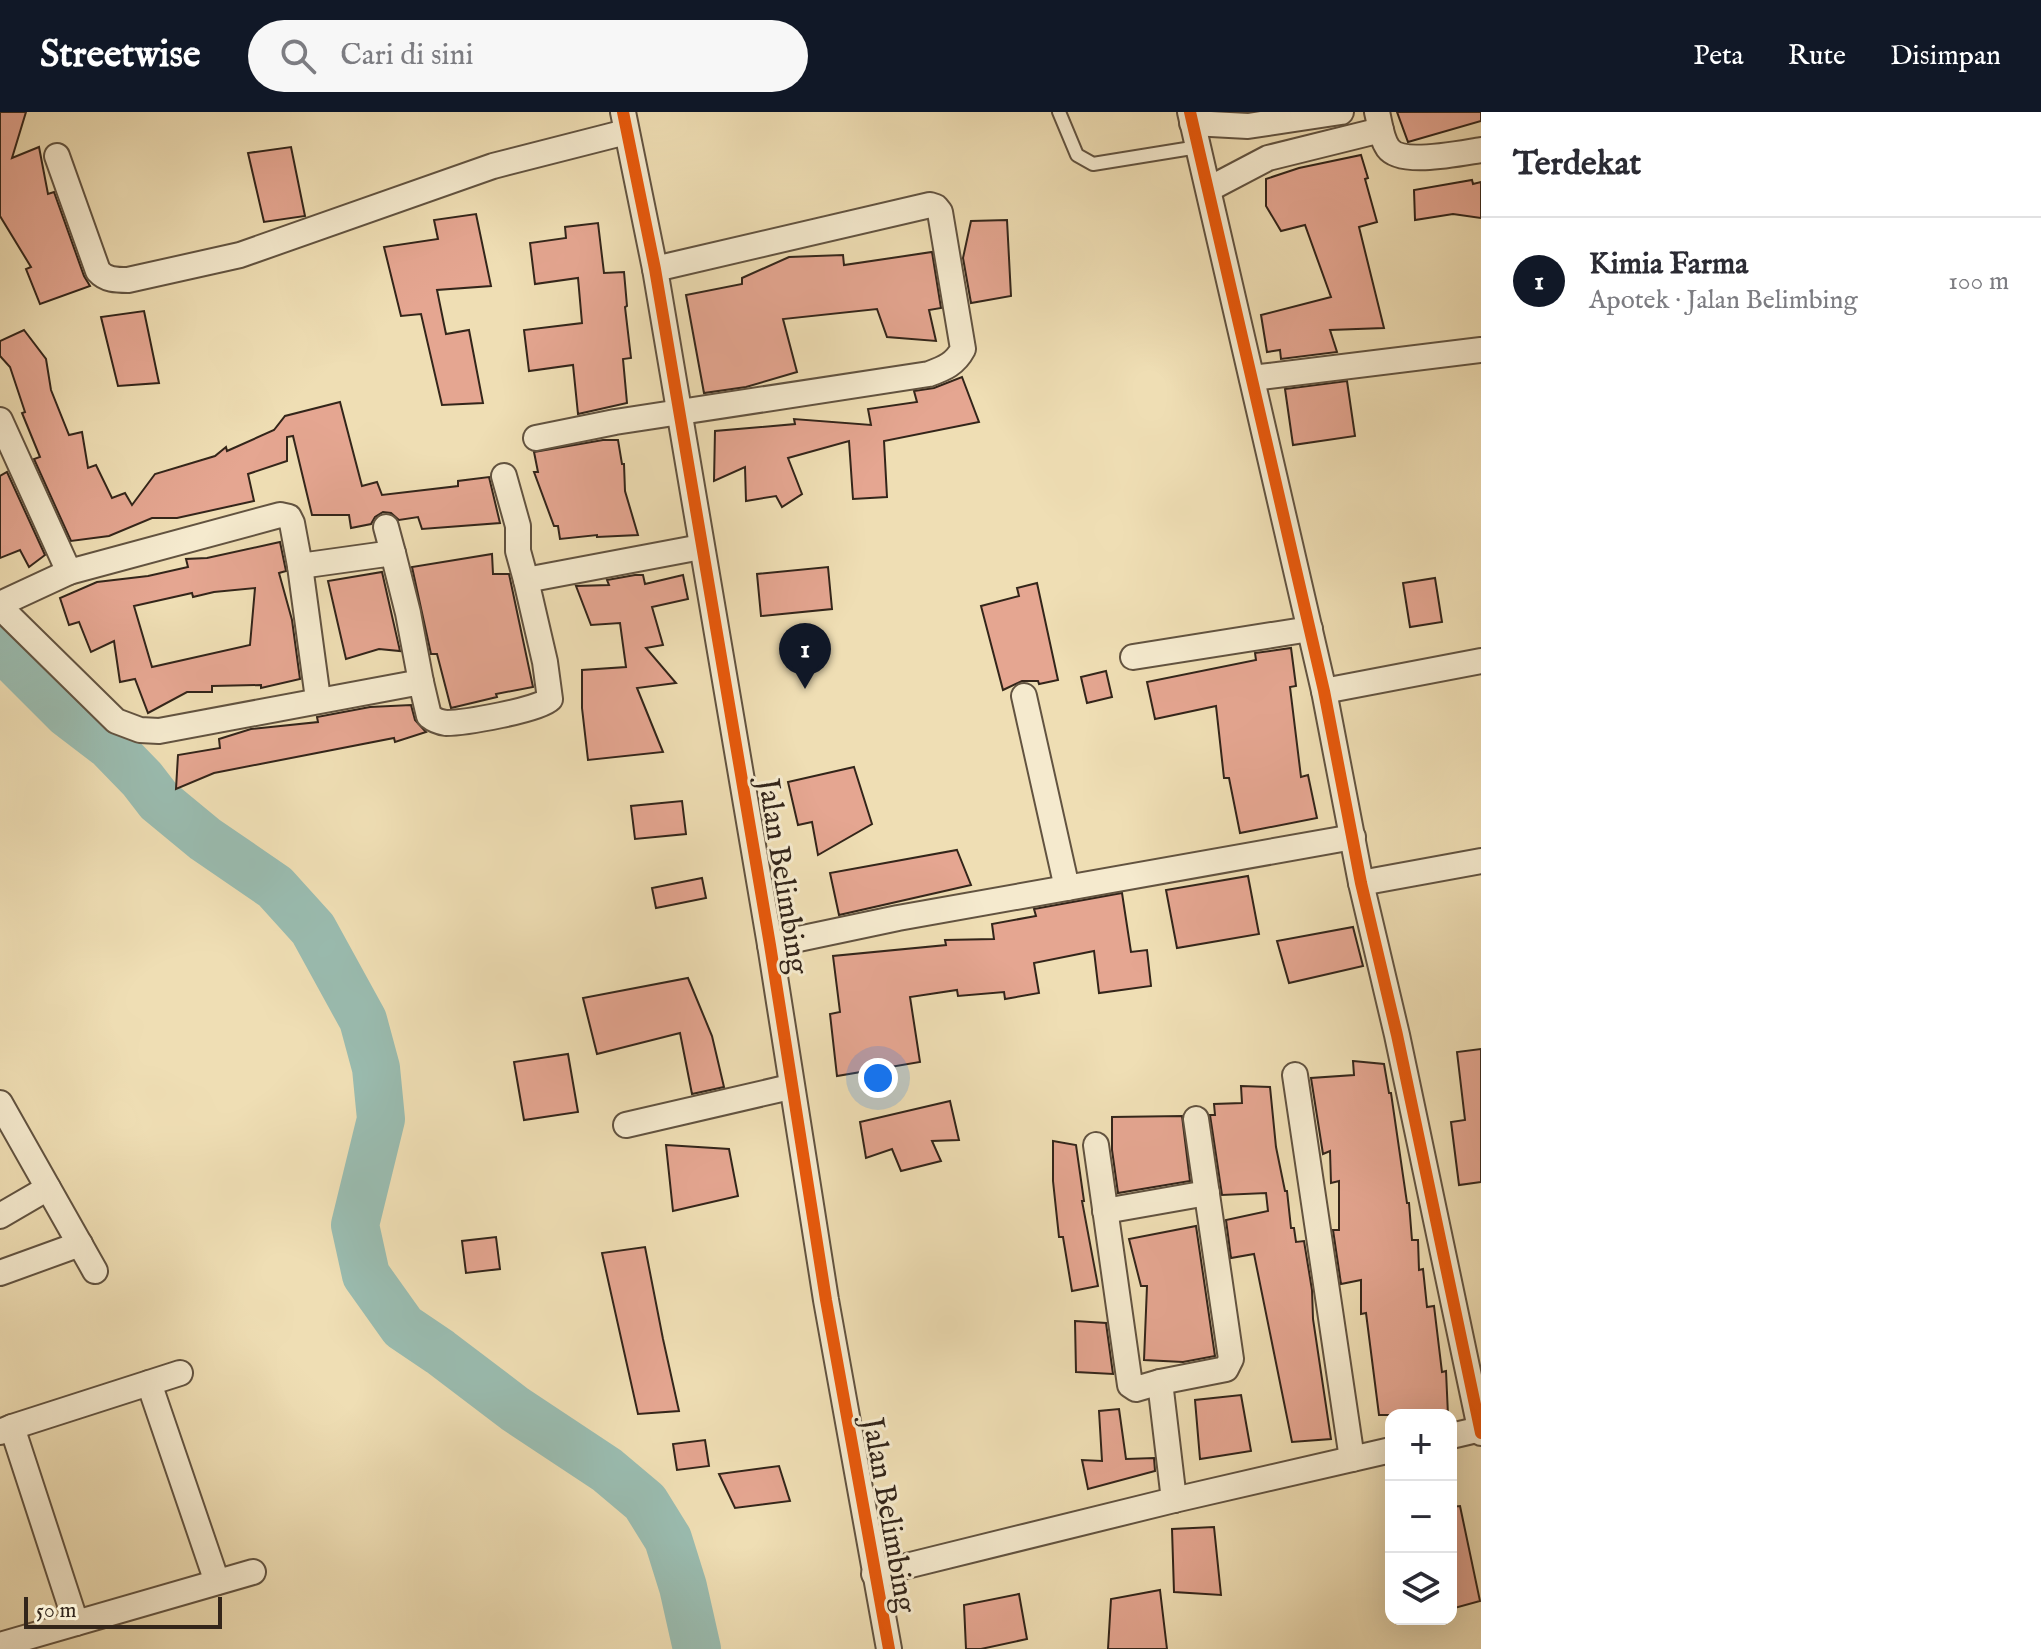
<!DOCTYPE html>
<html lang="id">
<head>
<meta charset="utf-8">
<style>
  :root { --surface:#fff; --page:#f7f7f7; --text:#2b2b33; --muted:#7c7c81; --line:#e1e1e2; --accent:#111827 }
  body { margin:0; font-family:"IM FELL English",serif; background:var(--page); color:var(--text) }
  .controls { position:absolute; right:24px; bottom:24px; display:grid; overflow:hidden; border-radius:16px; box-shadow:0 8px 32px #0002 }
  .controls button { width:72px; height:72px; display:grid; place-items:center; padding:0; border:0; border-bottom:2px solid var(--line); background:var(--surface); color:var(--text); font:40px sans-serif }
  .scale { position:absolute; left:24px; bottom:20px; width:198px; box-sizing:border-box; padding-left:8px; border:4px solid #33251a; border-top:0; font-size:22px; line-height:28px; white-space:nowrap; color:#33251a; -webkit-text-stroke:6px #f5eace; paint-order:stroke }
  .you { position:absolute; left:878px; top:966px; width:28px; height:28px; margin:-20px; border:6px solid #fff; border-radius:50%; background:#1a73e8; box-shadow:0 0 0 12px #1a73e833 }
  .badge { display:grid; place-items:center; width:52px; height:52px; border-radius:50%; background:var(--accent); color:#fff; font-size:26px; font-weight:700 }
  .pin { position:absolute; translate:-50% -66px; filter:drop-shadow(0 2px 4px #0008) }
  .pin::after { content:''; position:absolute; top:42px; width:28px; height:24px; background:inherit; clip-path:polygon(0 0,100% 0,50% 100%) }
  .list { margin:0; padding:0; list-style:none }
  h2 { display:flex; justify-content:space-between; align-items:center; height:104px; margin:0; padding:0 32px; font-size:34px }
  h2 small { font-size:26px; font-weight:400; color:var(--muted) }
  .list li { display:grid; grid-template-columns:52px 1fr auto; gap:24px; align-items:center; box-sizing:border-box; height:128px; padding:0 32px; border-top:2px solid var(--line) }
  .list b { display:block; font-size:30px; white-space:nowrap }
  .list p { margin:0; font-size:26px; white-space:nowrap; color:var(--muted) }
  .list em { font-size:26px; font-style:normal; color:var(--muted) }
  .icon { flex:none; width:44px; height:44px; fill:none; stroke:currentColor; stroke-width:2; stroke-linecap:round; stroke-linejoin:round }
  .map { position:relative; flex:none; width:1481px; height:1537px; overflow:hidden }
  header { display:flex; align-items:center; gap:48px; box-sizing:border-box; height:112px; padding:0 40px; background:var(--accent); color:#fff }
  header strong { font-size:38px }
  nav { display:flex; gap:44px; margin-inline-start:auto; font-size:28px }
  .search { width:560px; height:72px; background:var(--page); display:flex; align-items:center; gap:20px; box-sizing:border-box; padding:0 28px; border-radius:44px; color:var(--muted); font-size:30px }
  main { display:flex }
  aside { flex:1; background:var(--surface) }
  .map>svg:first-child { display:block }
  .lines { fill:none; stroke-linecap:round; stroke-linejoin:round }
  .river { stroke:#9abcb0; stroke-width:48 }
  .building { fill:#e5a691; stroke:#33251a; stroke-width:2; fill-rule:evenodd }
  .lane-casing { stroke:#625340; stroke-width:16 }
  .street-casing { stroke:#625340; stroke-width:28 }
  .lane { stroke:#f5eace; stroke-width:12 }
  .street { stroke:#f5eace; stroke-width:24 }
  .cycleway-casing { stroke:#f5eace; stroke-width:17 }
  .cycleway { stroke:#e8590c; stroke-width:12 }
  .labels { text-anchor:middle; stroke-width:6; stroke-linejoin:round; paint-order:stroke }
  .street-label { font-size:30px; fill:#33251a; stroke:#f5eace }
</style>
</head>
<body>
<header>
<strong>Streetwise</strong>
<div class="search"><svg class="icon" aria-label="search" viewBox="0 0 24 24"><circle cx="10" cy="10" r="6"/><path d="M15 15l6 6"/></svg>Cari di sini</div>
<nav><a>Peta</a><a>Rute</a><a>Disimpan</a></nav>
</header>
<main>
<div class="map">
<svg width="1481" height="1537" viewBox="0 0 1481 1537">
  <rect width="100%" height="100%" fill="#efdeb4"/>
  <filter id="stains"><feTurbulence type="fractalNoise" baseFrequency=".0025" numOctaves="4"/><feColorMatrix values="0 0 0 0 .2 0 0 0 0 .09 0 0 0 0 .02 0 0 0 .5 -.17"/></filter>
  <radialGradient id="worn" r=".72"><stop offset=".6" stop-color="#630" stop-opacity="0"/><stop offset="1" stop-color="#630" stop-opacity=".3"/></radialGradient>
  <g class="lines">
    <path class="river" d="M0,534L68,602L110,634L142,667L159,689L205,727L275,775L313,817L363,908L376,956L381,1007L355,1113L366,1163L403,1215L440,1240L515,1297L607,1358L645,1390L668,1427L683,1475L697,1537"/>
  </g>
  <g class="building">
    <path d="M0,0H26L12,46L39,35L48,82L54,80L84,164L90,174L40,192L26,157L31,155L0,104Z"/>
    <path d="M1397,0H1481V9L1408,30Z"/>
    <path d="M291,35L305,104L264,110L248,41Z"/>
    <path d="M1361,43L1368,66L1365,67L1377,110L1359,115L1384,216L1330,218L1337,240L1281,247L1280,238L1267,240L1261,203L1331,185L1305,113L1281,119L1266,94V67L1299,56Z"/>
    <path d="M1472,68L1473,72L1481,70V106L1453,102L1415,108L1414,78Z"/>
    <path d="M476,102L491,174L437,178L446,222L469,218L483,291L442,293L421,202L401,204L384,135L438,127L434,108Z"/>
    <path d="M1007,108L1011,184L971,191L963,146L971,109Z"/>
    <path d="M598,111L604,161L624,160L627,194L625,195L631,246L623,247L627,291L578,302L573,253L529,259L524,218L582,211L578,166L535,172L530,131L566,126L565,115Z"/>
    <path d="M932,140L941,196L929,198L936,229L887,225L877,197L783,207L797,260L746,275L704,281L686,183L742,172V166L789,145L843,143L844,153Z"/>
    <path d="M144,199L159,271L118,274L101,205Z"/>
    <path d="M24,218L46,247L51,278L69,323L82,320L88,356L96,353L112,386L125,381L132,393L155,362L215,344L226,335L227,339L274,318L285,304L340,290L362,374L377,370L382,383L458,374V369L489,365L500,411L422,417L418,405L399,408L391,401L383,400L375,405L371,412L351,416L349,403H312L293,324L287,325V349L248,362L254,389L177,406H152L109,424L71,429L34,347L40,345L22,301L25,300L10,255L0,244V229Z"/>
    <path d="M962,265L979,310L884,329L887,385L853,387L849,329L788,346L802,382L782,395L776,384L746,389L745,355L714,369L715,319L795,312L794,307L871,313L868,297L917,290L914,279L934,276Z"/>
    <path d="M1347,269L1355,324L1293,333L1285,277Z"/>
    <path d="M603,328H618L622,352H624L625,379L638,423L597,425V423L560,427L558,414H554L534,360H538L534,340Z"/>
    <path d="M7,360L45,443L29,455L20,438L0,446V364Z"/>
    <path d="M280,430L286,459L279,461L292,508L300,567L261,576V573L212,574V580H187L148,601L135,567L120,570L114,529L91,540L79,510L69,513L60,486L97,470L148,464L188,455L186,447L207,446ZM255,476L250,533L152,555L134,494L192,481L193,485L214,480Z"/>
    <path d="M492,442L493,462H509L533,575L496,582L497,585L451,596L437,542H431L412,455Z"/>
    <path d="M828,455L832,497L761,504L757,462Z"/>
    <path d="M382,460L400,539L379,537L346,547L328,469Z"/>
    <path d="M635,463H643L645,472L683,463L688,487L652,495L663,533L646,536L676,571L637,576L663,640L588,648L582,596V558L626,555L620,511L591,513L576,474L609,473L607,468Z"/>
    <path d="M1435,466L1442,510L1410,515L1403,471Z"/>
    <path d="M1037,471L1058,568L1039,572L1038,569H1022L1003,578L981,494L1019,484L1017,476Z"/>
    <path d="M1291,536L1296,574L1290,575L1301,665L1308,663L1317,706L1240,721L1229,666H1224L1216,594L1155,607L1147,570L1256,548L1255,541Z"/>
    <path d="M1106,559L1112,585L1087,591L1081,565Z"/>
    <path d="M411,593L415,608L426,620L395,630L394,626L214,661L176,677L178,643L220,636L219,627L251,617L318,610L317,605L370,595Z"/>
    <path d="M854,655L872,712L818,743L812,710L798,713L788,670Z"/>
    <path d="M682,689L686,722L635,727L631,694Z"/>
    <path d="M957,738L971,773L839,803L830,761Z"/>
    <path d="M1248,764L1259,822L1177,836L1166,778Z"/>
    <path d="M702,766L706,786L656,796L652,776Z"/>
    <path d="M1122,781L1131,840L1147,838L1151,874L1099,881L1094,839L1034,851L1039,881L1005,887L1004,880L958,884L957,878L910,885L920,950L837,964L830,902L840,900L833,844L946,833L945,828L994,827L992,812L1036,804L1034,797Z"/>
    <path d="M1353,815L1363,854L1289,871L1277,829Z"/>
    <path d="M688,866L712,924L724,975L692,982L680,921L597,942L583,886Z"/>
    <path d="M1481,937V1070L1459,1073L1451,1010L1465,1008L1457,940Z"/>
    <path d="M568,942L578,1000L524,1008L514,950Z"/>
    <path d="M1353,949L1384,952L1389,981H1391L1407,1091H1409L1412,1128H1418L1419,1158L1423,1157L1427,1195L1434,1194L1442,1260L1446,1259L1448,1303H1379L1366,1201L1361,1202V1168L1341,1172L1333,1118H1339V1069L1331,1071L1330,1039L1323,1042L1311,966L1354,963Z"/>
    <path d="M1241,974L1270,975L1276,1035L1285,1079H1287L1291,1116H1294L1296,1130L1304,1129L1312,1178L1313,1207L1331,1327L1292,1330L1254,1142L1231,1146L1226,1108L1268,1099L1266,1081L1222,1083L1210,1003H1215L1214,992L1242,991Z"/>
    <path d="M950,989L959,1028L932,1029L941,1049L901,1059L892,1037L866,1046L860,1010Z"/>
    <path d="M1182,1004L1190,1069L1118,1081L1112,1038V1005Z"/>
    <path d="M1053,1029L1076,1033L1084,1089H1082L1098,1174L1072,1179L1063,1125H1059L1053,1069Z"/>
    <path d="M666,1033L729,1037L738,1084L673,1099Z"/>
    <path d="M1196,1114L1215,1244L1183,1250L1144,1248L1147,1174H1141L1129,1127Z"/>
    <path d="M496,1125L500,1157L466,1161L462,1129Z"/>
    <path d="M645,1135L663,1227L679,1299L638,1302L602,1141Z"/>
    <path d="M1075,1209L1106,1211L1113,1262L1076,1260Z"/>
    <path d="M1241,1283L1251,1339L1200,1347L1195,1288Z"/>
    <path d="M1119,1297L1126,1347L1154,1346L1155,1359L1088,1377L1082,1348L1102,1349L1099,1299Z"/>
    <path d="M705,1328L709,1354L677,1358L673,1332Z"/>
    <path d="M779,1354L790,1389L735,1396L719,1362Z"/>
    <path d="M1460,1394L1480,1489L1451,1497V1395Z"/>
    <path d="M1214,1415L1221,1483L1174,1480L1172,1417Z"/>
    <path d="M1160,1478L1167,1537H1108L1111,1487Z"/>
    <path d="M1019,1482L1027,1527L981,1537H966L964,1493Z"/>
  </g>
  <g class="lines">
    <g class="lane-casing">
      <path id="lane" d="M1059,0L1077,43L1093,52L1198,35"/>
    </g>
    <g class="street-casing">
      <g id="street">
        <path d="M623,0L655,157L770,833L826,1188L889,1537"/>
        <path d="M1190,0L1324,579L1361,771L1397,923L1481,1321"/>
        <path d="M1377,0C1380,12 1381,26 1388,36C1401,54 1461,41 1481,38"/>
        <path d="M1192,11L1248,14L1341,0"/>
        <path d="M57,44L98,159C106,168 116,168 128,168L240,143L493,54L626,20"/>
        <path d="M1209,77L1268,46L1381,18"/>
        <path d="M1252,266L1481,238"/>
        <path d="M0,308L69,460L280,403L289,405L292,411L300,454L393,441L408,501L421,570"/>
        <path d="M536,326L615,310L929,262C945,256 955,252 963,237L940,100L936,95L930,93L655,157"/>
        <path d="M504,364L518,414V439L526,468"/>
        <path d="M386,415L393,441"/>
        <path d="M300,454L318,587"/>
        <path d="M0,492L69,460"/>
        <path d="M0,495L116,609L140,618L159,619L421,570L429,604C434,608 439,610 446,611C464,611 539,598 550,587L545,550L526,468L701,435"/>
        <path d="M1133,545L1310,517"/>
        <path d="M1324,579L1481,549"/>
        <path d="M1024,584L1067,776"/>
        <path d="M1361,771L1481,749"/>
        <path d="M770,833L898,806L1353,725"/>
        <path d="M1295,963L1352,1347"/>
        <path d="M0,991L95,1159"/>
        <path d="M626,1013L790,975"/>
        <path d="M1096,1033L1130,1273L1136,1277L1160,1270L1174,1388"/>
        <path d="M1105,1099L1207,1081"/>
        <path d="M0,1104L48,1076"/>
        <path d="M0,1161L80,1132"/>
        <path d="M1160,1270L1226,1257L1231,1247L1196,1007"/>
        <path d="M149,1271L217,1470"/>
        <path d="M12,1315L180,1261"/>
        <path d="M0,1320L12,1315L76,1511"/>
        <path d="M1451,1324L1481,1317"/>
        <path d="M874,1462L1174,1388L1391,1338"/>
        <path d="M0,1533L253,1460"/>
      </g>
    </g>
    <use href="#lane" class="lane"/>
    <use href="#street" class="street"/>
    <g class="cycleway-casing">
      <g id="cycleway">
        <path d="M623,0L655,157L770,833L826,1188L889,1537"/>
        <path d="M1190,0L1324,579L1361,771L1397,923L1481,1321"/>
      </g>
    </g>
    <use href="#cycleway" class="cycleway"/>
  </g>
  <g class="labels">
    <g class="street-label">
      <text transform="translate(784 764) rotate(81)" y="10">Jalan Belimbing</text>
      <text transform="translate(890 1403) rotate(80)" y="10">Jalan Belimbing</text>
    </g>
  </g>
  <rect width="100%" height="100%" filter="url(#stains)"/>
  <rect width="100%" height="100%" fill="url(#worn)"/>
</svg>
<div class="controls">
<button>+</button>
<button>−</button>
<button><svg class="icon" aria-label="layers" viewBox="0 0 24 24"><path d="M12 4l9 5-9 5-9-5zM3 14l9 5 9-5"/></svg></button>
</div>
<div class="scale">50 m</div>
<div class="you"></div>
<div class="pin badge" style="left:805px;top:577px">1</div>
</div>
<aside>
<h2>Terdekat<small></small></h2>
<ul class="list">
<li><span class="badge">1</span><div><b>Kimia Farma</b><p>Apotek · Jalan Belimbing</p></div><em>100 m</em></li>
</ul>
</aside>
</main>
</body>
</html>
